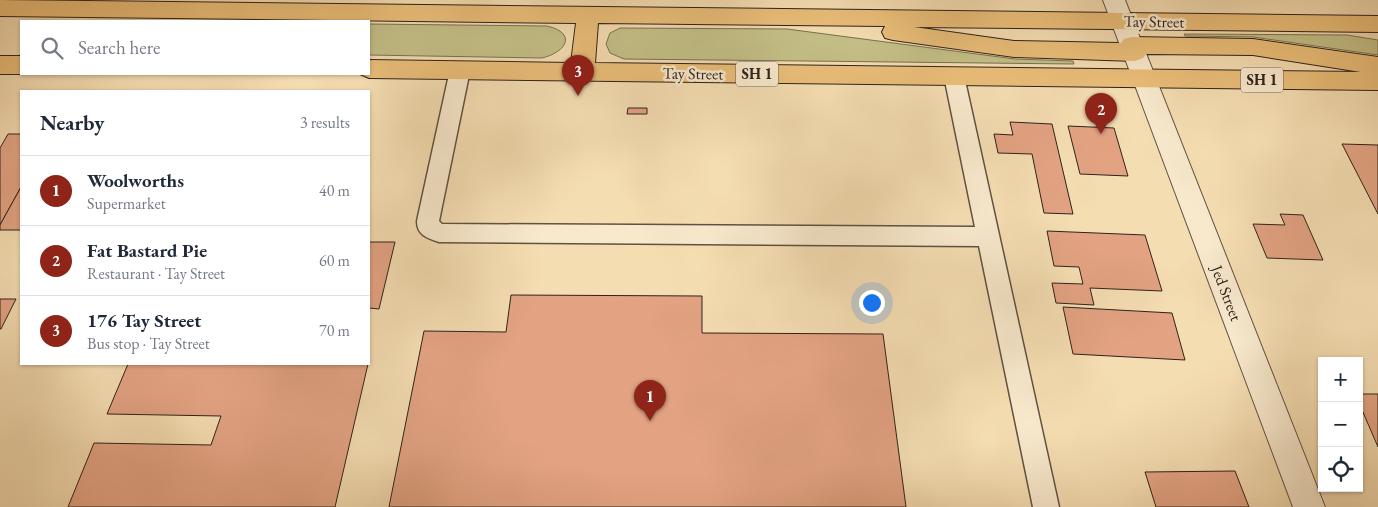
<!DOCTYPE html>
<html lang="en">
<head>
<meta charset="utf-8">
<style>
  :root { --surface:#fff; --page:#f2f2f3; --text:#1f2937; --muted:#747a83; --line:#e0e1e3; --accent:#8f2418 }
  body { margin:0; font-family:"EB Garamond",serif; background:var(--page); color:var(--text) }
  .controls { position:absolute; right:15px; bottom:15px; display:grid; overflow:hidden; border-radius:0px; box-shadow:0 1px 4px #0004 }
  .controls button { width:45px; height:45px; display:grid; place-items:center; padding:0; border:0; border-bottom:1px solid var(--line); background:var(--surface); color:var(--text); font:25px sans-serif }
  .you { position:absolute; left:871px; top:302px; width:18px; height:18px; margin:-12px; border:4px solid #fff; border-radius:50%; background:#1a73e8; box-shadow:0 0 0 8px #1a73e833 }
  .badge { display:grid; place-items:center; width:32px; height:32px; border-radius:50%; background:var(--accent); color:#fff; font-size:16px; font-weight:700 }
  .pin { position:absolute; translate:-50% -41px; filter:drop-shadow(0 1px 2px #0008) }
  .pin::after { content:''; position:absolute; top:26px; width:18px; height:15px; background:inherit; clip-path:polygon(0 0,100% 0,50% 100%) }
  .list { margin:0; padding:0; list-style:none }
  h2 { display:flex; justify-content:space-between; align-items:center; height:65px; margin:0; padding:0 20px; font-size:21px }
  h2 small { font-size:16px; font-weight:400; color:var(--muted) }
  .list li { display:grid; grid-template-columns:32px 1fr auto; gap:15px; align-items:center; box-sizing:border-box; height:70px; padding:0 20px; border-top:1px solid var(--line) }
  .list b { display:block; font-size:19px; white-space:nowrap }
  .list p { margin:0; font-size:16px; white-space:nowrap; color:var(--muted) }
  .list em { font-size:16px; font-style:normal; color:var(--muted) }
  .icon { flex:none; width:28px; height:28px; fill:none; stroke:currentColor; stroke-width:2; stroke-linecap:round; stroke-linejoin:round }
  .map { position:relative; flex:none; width:1378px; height:507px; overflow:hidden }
  .search { position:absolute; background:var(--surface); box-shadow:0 1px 4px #0004; left:20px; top:20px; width:350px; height:55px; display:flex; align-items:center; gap:12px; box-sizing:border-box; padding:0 18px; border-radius:0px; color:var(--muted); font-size:19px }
  .panel { position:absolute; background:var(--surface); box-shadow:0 1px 4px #0004; left:20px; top:90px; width:350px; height:275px; border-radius:0px }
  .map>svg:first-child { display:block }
  .green { fill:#c4bf87; stroke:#797052 }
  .building { fill:#e3a383; stroke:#2e221d }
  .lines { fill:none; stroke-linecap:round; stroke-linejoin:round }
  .service-casing { stroke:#605142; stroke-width:3 }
  .minor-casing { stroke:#605142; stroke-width:2 }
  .trunk-casing { stroke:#2e221d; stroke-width:2 }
  .service { fill:#f8e9cd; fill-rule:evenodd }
  .minor { fill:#f8e9cd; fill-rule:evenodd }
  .trunk { fill:#eabe79; fill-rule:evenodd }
  .labels { text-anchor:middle; stroke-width:5; stroke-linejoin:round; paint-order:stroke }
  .shield { fill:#f8e9cd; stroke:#6b5e52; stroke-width:1 }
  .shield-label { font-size:15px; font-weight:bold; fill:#2e221d }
  .street-label { font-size:16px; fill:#2e221d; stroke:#f8e9cd }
</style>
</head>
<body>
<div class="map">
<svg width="1378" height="507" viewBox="0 0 1378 507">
  <rect width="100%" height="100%" fill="#f5ddb2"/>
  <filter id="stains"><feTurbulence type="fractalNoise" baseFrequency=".004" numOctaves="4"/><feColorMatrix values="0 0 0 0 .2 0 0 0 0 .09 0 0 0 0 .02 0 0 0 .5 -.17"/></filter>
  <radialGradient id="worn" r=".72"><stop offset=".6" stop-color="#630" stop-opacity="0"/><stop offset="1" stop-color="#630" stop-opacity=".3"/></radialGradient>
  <g class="green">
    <path d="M369,24L547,26C577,33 567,52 542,58L369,55Z"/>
    <path d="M620,28L787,29L1015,59L1073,61L1074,64L624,59L610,53L606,44L610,33Z"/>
    <path d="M1184,34L1347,35L1378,40V55L1253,37L1185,36Z"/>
  </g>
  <g class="building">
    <path d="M628,108H647V114H627Z"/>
    <path d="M1010,122L1052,124L1073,214L1044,213L1032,154L998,153L994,134L1013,135Z"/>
    <path d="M1068,126L1114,128L1128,176L1080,174Z"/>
    <path d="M8,134H21V187L0,225V148Z"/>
    <path d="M1342,144L1378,145V214Z"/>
    <path d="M21,187V230H0V225Z"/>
    <path d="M1280,214L1303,215L1323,260L1267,258L1253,224L1285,225Z"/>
    <path d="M1047,231L1145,235L1162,291L1090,288L1094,305L1056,303L1052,283L1083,284L1079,267L1054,266Z"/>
    <path d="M369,242H395L379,309L369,308Z"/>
    <path d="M511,295L702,296V333L883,334L906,507H389L424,331L506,332Z"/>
    <path d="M0,299H16L1,329H0Z"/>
    <path d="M1063,307L1172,313L1185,360L1073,354Z"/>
    <path d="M128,364H368L335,507H68L94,443L211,445L221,416L107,414Z"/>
    <path d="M1359,394H1378V447L1359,403Z"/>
    <path d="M1235,471L1249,507H1156L1145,472Z"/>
  </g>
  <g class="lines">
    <g class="service-casing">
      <path id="service" d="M460,63L467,65L470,70L439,221L442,224L975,227L944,76L947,71L954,69L961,71L964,76L1059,507H1033L979,246L439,242C427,238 417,235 417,221L450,70L453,65Z"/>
    </g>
    <g class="minor-casing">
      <path id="minor" d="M1103,0H1125L1325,507H1293Z"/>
    </g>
    <g class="trunk-casing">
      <g id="trunk">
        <path d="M0,0L1378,16V32L914,27L1014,41L1121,43L1124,39L1132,37L1253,39L1378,57V90L369,78L360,74H369V60L571,63L576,23L0,16ZM598,23L885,26L882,32L885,38L893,40L1014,57L1135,61L1143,58L1146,54L1253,55L1361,72L595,63Z"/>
        <rect x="0" y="56" width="21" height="18"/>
      </g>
    </g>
    <use href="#service" class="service"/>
    <use href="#minor" class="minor"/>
    <use href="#trunk" class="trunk"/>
  </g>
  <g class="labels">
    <g class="shield">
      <rect x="736" y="61.5" width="42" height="25" rx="4"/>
      <rect x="1241" y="67.5" width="42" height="25" rx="4"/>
    </g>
    <g class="shield-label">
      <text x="757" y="79">SH 1</text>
      <text x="1262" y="85">SH 1</text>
    </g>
    <g class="street-label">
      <text transform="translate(1154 21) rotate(1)" y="6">Tay Street</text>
      <text transform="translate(693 73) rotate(1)" y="6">Tay Street</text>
      <text transform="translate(1227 293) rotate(69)" y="6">Jed Street</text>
    </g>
  </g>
  <rect width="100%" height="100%" filter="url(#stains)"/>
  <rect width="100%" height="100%" fill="url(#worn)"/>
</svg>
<div class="controls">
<button>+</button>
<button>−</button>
<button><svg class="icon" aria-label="locate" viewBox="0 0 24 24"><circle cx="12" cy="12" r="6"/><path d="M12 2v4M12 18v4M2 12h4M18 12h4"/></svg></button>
</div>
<div class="you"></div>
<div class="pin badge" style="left:650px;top:421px">1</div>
<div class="pin badge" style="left:1101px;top:134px">2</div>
<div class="pin badge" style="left:578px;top:96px">3</div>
<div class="search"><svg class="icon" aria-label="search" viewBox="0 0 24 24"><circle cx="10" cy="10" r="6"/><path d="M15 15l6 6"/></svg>Search here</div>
<section class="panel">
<h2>Nearby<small>3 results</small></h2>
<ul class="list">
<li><span class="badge">1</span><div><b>Woolworths</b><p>Supermarket</p></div><em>40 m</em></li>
<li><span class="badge">2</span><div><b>Fat Bastard Pie</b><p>Restaurant · Tay Street</p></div><em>60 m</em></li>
<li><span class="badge">3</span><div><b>176 Tay Street</b><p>Bus stop · Tay Street</p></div><em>70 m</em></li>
</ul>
</section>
</div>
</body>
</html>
